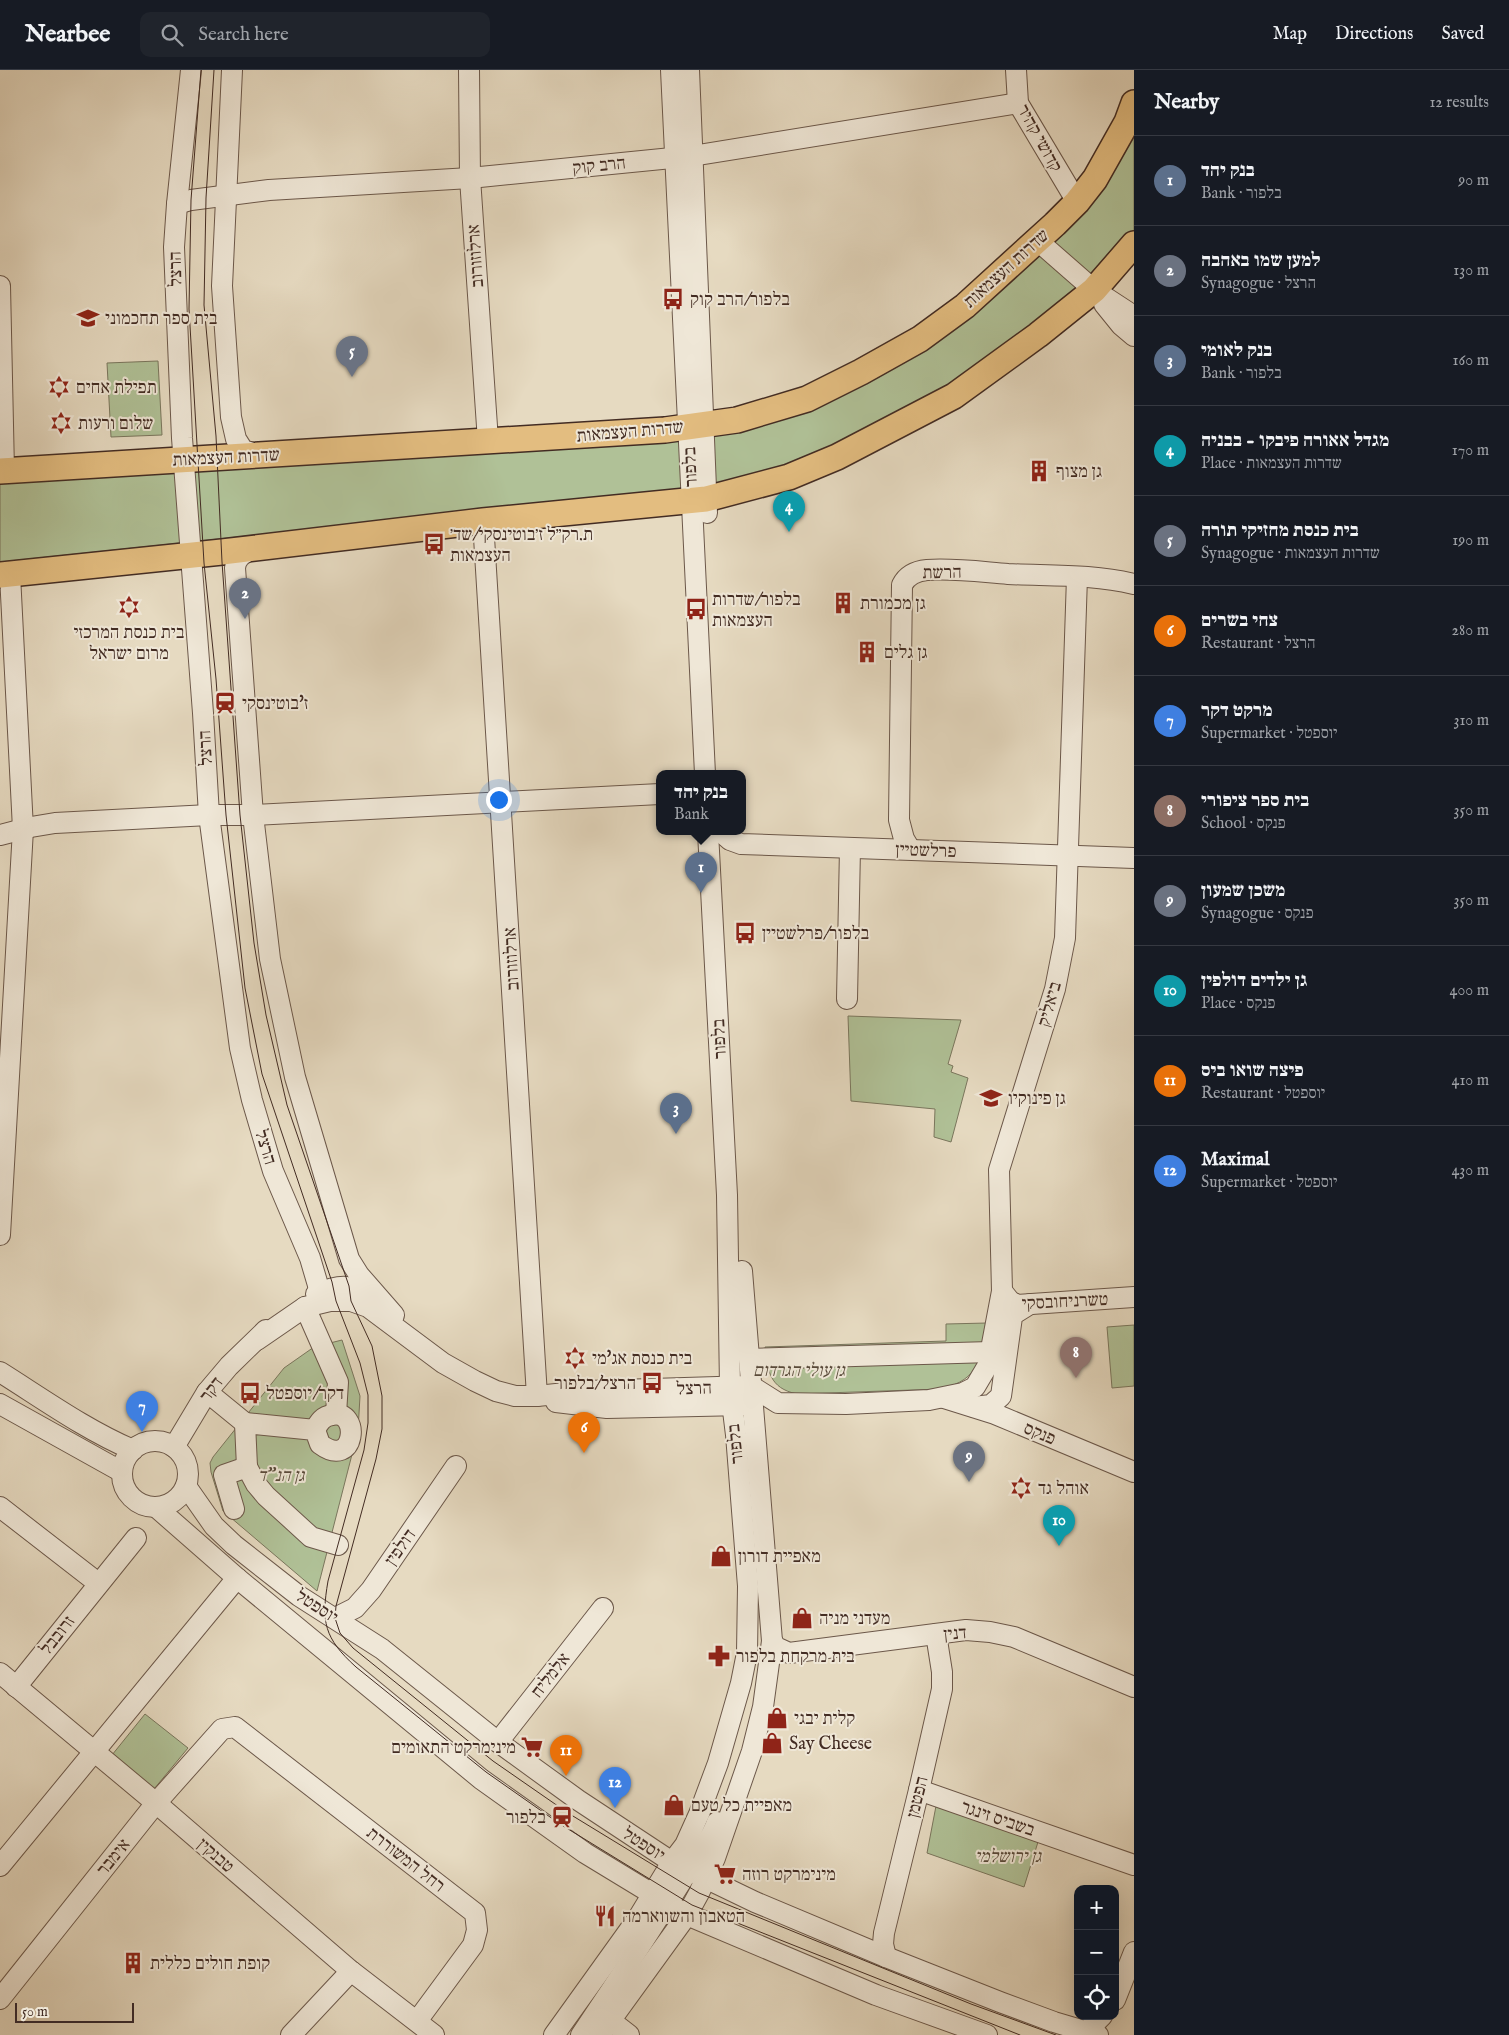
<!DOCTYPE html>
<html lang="en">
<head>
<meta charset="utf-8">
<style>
  :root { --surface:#171b24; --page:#20242c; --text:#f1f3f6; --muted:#9ea1a6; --line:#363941; --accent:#ea580c }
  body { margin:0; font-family:"IM FELL English","Frank Ruhl Libre",serif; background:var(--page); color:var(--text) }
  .controls { position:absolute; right:15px; bottom:15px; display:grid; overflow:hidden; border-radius:10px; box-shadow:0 5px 20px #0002 }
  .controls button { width:45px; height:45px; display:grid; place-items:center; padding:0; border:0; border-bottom:1px solid var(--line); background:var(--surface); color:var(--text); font:25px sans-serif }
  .scale { position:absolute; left:15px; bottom:12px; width:119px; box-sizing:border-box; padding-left:5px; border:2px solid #432c23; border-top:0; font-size:14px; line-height:18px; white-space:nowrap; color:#432c23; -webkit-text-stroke:4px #efe7d7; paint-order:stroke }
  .you { position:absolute; left:498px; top:729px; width:18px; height:18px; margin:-12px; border:4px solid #fff; border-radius:50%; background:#1a73e8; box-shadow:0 0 0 8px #1a73e833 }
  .badge { display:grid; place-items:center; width:32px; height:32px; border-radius:50%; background:var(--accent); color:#fff; font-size:16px; font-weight:700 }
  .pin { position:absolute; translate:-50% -41px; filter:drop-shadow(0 1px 2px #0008) }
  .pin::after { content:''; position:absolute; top:26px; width:18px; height:15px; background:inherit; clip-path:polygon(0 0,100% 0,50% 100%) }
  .popup { position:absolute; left:656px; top:700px; width:90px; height:65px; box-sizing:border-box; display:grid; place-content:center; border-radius:10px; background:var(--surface); filter:drop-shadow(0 1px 4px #0005); font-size:16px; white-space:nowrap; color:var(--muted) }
  .popup b { font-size:19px; color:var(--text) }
  .popup::after { content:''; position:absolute; left:50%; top:100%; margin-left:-10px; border:10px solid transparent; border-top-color:var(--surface) }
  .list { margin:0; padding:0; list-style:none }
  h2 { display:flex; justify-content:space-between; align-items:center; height:65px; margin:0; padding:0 20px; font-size:21px }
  h2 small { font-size:16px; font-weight:400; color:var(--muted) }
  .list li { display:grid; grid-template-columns:32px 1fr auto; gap:15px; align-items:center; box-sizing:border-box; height:90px; padding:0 20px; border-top:1px solid var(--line) }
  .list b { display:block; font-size:19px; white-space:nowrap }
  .list p { margin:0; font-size:16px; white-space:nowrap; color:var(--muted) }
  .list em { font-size:16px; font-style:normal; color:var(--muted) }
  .icon { flex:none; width:28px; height:28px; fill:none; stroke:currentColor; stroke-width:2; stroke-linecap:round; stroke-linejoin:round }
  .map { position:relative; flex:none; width:1134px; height:1965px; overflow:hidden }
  header { display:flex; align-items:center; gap:30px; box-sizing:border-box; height:70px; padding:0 25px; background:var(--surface); border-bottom:1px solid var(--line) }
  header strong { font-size:24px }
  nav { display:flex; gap:28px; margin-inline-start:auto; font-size:18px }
  .search { width:350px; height:45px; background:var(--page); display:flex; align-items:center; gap:12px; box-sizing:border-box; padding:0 18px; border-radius:10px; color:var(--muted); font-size:19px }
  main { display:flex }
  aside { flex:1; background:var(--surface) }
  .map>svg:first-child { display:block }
  .green { fill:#b0c197; stroke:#7a765d }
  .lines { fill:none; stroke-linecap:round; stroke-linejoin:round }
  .minor-casing { stroke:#6c584a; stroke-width:22 }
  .major-casing { stroke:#432c23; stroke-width:28 }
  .minor { stroke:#efe7d7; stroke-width:20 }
  .major { stroke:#e3bd80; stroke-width:25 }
  .tram { stroke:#432c23; stroke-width:1 }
  .labels { text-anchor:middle; stroke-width:4; stroke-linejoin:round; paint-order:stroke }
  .street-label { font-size:18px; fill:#432c23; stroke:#efe7d7 }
  .poi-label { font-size:18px; fill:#432c23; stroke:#efe7d7; text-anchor:start }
  .park-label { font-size:18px; font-style:italic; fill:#594a3a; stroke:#efe7d7 }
</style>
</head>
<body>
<header>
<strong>Nearbee</strong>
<div class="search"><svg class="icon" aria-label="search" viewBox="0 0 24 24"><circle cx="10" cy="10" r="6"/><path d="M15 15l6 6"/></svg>Search here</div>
<nav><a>Map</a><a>Directions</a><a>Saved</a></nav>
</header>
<main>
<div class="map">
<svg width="1134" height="1965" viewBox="0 0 1134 1965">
  <rect width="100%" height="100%" fill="#e6dac1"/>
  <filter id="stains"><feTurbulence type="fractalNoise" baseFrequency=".004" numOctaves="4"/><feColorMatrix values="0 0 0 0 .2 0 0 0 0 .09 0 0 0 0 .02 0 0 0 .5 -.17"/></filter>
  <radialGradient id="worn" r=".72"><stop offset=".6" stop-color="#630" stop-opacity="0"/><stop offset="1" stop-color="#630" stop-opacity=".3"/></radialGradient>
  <g class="green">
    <path d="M1134,56V161L1114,186L1035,256L932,331L805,391L711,417L0,492V408L663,368L921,276Z"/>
    <path d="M158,291L162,365L111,367L107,293Z"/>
    <path d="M848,946L961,950L948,994L953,996L951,1002L968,1008L951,1072L934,1067L935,1039L851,1031Z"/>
    <path d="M987,1253C980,1288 981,1309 941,1319L797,1324C769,1318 768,1301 765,1277L946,1271V1254Z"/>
    <path d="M1134,1255V1316L1112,1318L1107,1257Z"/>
    <path d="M342,1270L360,1326L358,1361L317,1521L223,1441L211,1402L210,1393L213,1387L284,1298L314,1277Z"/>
    <path d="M145,1644L188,1678L154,1719L112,1685Z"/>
    <path d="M936,1736L1038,1772L1024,1817L927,1783Z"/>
  </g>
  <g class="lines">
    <g class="minor-casing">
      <g id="minor">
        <path d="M191,0L177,134L174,177L182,368L203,643L209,745L240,978L252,1030L273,1101L310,1188L320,1222L325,1229L330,1231"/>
        <path d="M232,0L222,216L231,347L236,369L243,380L259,385"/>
        <path d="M469,0L470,108L488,371"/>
        <path d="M671,0L705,704"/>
        <path d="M689,0L707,443"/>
        <path d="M1016,0L1018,33L1077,132"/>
        <path d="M177,134L191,130L269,120L470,108L692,86L1018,33"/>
        <path d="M1038,171L1094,220L1134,246"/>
        <path d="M0,216L4,401"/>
        <path d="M1104,234L1121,255L1134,266"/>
        <path d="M483,451L537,1326"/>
        <path d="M254,478C245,483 236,486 235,498L253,745L270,889L295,1007L349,1189L359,1205L394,1245"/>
        <path d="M721,762L730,770L741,774L1134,788"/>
        <path d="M0,765L31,757L55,753L209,745H253L660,724"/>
        <path d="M910,779L904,769L899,750L902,515C907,505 916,501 927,500C953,498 982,502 1008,504C1049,506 1094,504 1134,514"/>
        <path d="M847,929L850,778"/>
        <path d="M0,1165L23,759L10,505"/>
        <path d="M1002,1221L1010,1231L1017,1235L1134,1227"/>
        <path d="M316,1224C342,1213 351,1214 375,1230"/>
        <path d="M305,1237L338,1312L336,1344"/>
        <path d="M257,1270L305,1237L330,1231H351L368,1237L443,1293L475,1311L496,1321L515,1326H537L585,1321L751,1316L778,1333L846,1334L929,1330L963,1323L975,1317L988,1295L1002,1221L999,1100L1055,919L1065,868L1077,507"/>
        <path d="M749,1289L991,1282"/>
        <path d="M0,1302C43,1329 86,1360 133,1380"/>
        <path d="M207,1322L245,1353"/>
        <path d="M944,1328L995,1344L1134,1402"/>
        <path d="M556,1332L607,1338L744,1335"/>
        <path d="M0,1334L122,1402"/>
        <path d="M974,1337L991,1335L1001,1326L1012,1247L1014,1244L1030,1234"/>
        <circle cx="155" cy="1404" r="33"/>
        <path d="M174,1377L207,1322L229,1296L266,1260"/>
        <path d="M247,1397L245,1353L315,1360C319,1352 323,1346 332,1345C361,1338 356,1401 320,1374L315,1360"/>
        <path d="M186,1416L214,1456L234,1475L299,1526L382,1579L498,1672L578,1730L672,1792L755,1832L886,1887L1000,1932L1054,1952L1098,1965"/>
        <path d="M0,1437L98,1513"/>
        <path d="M156,1437L237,1508L481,1709L585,1783L687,1845L876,1925L987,1965"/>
        <path d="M234,1439L224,1405L247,1397L256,1414L266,1426L311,1467L338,1475"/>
        <path d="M335,1548L355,1538L371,1520L456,1396"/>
        <path d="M772,1571L776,1577L789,1583L966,1560L990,1562L1014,1567L1134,1617"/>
        <path d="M0,1603L156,1733L351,1901L434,1965"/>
        <path d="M16,1617L136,1468"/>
        <path d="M498,1672L603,1538"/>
        <path d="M919,1720L1134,1795"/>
        <path d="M0,1796L237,1508"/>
        <path d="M886,1887L883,1874L884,1863L919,1720L942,1619V1602L936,1564"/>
        <path d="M0,1929L156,1733L222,1659L235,1657L475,1843L477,1860L473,1875L417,1951"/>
        <path d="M1115,1930L1134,1882"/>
        <path d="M611,1951L629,1965"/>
        <path d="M1086,1962L1102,1946"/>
        <path d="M291,1965L351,1901"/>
        <path d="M554,1965L638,1848L672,1792L685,1775L699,1744L718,1693L741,1613L747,1583L748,1516L736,1365L730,1316L727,1125L708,762"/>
        <path d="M581,1965C621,1906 660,1846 698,1785C705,1774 713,1765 717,1752"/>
        <path d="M600,1965L687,1845L699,1823L715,1788L752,1681L763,1637L772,1571L742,1201"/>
      </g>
    </g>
    <g class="major-casing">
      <g id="major">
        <path d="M0,401L665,360L737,350L807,329L861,302L920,269L965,236L1055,154L1077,132L1095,109L1127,52L1134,33"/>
        <path d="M0,505L222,482L483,451L706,429L789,407L837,387L954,326L1038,265L1094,220L1134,174"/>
      </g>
    </g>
    <use href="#minor" class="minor"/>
    <use href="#major" class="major"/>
    <g class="tram">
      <path d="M201,0L191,130L189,239L204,493L216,609L226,745L245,918L262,1004L332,1212L336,1231L360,1293L368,1325V1353L364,1380L328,1511C321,1552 324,1568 356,1597L486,1702L560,1754L692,1835L1020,1965"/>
      <path d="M214,0L206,128L204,235L216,366L222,492L240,745L254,873L266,945L287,1035L349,1216L351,1231L372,1276L382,1326V1359L376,1389L336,1536L335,1548L340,1563L353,1578L493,1691L568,1743L699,1823L971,1934L1056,1965"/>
    </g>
  </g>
  <defs>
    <g id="bus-bare" transform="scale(1.725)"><path d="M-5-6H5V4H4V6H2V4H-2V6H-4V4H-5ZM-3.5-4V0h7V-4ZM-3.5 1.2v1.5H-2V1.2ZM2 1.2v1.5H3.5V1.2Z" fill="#8f2418" stroke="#efe7d7" stroke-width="2.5" paint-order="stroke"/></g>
    <g id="school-bare" transform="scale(1.725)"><path d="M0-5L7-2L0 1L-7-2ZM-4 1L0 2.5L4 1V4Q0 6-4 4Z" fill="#8f2418" stroke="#efe7d7" stroke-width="2.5" paint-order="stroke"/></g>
    <g id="synagogue-bare" transform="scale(1.725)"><path d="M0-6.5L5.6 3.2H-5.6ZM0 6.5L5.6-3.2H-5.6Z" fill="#8f2418" stroke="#efe7d7" stroke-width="2.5" paint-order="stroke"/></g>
    <g id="building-bare" transform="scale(1.725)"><path d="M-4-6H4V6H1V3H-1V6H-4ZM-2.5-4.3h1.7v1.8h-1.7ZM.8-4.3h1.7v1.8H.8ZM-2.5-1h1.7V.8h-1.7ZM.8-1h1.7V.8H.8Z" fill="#8f2418" stroke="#efe7d7" stroke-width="2.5" paint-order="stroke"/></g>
    <g id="station-bare" transform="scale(1.725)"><path d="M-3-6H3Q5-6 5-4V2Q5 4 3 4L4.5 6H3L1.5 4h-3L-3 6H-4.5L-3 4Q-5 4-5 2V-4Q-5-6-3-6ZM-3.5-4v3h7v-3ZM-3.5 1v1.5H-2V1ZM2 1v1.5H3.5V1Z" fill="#8f2418" stroke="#efe7d7" stroke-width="2.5" paint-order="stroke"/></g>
    <g id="shop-bare" transform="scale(1.725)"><path d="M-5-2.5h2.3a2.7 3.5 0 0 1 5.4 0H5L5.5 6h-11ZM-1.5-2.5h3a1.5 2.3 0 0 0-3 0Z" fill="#8f2418" stroke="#efe7d7" stroke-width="2.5" paint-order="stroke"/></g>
    <g id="pharmacy-bare" transform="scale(1.725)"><path d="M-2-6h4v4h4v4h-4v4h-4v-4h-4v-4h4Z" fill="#8f2418" stroke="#efe7d7" stroke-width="2.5" paint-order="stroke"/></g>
    <g id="supermarket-bare" transform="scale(1.725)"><path d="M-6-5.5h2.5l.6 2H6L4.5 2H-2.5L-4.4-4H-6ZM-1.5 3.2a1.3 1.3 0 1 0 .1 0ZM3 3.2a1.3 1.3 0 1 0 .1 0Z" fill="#8f2418" stroke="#efe7d7" stroke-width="2.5" paint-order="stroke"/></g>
    <g id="restaurant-bare" transform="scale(1.725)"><path d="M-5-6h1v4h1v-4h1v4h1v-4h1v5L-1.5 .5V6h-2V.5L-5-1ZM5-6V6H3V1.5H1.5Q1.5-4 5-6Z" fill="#8f2418" stroke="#efe7d7" stroke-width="2.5" paint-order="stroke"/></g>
  </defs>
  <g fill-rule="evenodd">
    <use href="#bus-bare" x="673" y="229"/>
    <use href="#school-bare" x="88" y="248"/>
    <use href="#synagogue-bare" x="59" y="317"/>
    <use href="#synagogue-bare" x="61" y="353"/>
    <use href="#building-bare" x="1039" y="401"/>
    <use href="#bus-bare" x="434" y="474"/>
    <use href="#building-bare" x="843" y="533"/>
    <use href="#synagogue-bare" x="129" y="537"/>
    <use href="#bus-bare" x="696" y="539"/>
    <use href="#building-bare" x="867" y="582"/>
    <use href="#station-bare" x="225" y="633"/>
    <use href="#bus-bare" x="745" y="863"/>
    <use href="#school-bare" x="991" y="1028"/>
    <use href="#synagogue-bare" x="575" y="1288"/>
    <use href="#bus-bare" x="652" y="1313"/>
    <use href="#bus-bare" x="250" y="1323"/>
    <use href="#synagogue-bare" x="1021" y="1418"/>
    <use href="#shop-bare" x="721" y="1486"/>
    <use href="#shop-bare" x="802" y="1548"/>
    <use href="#pharmacy-bare" x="719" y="1586"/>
    <use href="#shop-bare" x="777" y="1648"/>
    <use href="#shop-bare" x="772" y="1673"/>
    <use href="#supermarket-bare" x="532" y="1677"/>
    <use href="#shop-bare" x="674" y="1735"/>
    <use href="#station-bare" x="562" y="1747"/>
    <use href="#supermarket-bare" x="725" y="1804"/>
    <use href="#restaurant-bare" x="605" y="1846"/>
    <use href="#building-bare" x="133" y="1893"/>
  </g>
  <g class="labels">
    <g class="street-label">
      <text transform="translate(1040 68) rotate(61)" y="6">קדושי קהיר</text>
      <text transform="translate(599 95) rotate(-6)" y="6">הרב קוק</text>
      <text transform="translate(475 186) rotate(-94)" y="6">ארלוזורוב</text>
      <text transform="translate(1006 198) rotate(-42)" y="6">שדרות העצמאות</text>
      <text transform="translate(175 199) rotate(-91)" y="6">הרצל</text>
      <text transform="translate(630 361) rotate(-5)" y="6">שדרות העצמאות</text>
      <text transform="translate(226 387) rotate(-3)" y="6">שדרות העצמאות</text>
      <text transform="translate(690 397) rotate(-93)" y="6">בלפור</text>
      <text transform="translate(942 502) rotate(-1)" y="6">הרשת</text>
      <text transform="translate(205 678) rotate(-93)" y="6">הרצל</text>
      <text transform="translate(926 780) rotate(2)" y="6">פרלשטיין</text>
      <text transform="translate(511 889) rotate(-93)" y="6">ארלוזורוב</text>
      <text transform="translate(1049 934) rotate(-74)" y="6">ביאליק</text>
      <text transform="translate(719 969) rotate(-93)" y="6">בלפור</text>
      <text transform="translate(266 1077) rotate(73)" y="6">הרצל</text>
      <text transform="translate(1065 1231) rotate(-3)" y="6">טשרניחובסקי</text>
      <text transform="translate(694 1318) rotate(-2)" y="6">הרצל</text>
      <text transform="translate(211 1319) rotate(-53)" y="6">דקר</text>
      <text transform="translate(1040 1363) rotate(23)" y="6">פנקס</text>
      <text transform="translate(735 1374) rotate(-96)" y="6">בלפור</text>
      <text transform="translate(400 1477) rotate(-55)" y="6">דולפין</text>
      <text transform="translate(317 1536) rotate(33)" y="6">יוספטל</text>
      <text transform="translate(955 1563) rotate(-5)" y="6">דנין</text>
      <text transform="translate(57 1565) rotate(-52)" y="6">זרובבל</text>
      <text transform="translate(550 1605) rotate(-52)" y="6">אלמליח</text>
      <text transform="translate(917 1727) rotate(-76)" y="6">הפטמן</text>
      <text transform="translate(998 1748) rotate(19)" y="6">בשביס זינגר</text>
      <text transform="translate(644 1774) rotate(33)" y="6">יוספטל</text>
      <text transform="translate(216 1785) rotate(41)" y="6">טבנקין</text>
      <text transform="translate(113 1787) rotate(-51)" y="6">אימבר</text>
      <text transform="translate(406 1789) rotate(38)" y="6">רחל המשוררת</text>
    </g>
    <g class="poi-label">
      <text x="690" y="235">בלפור/הרב קוק</text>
      <text x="105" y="254">בית ספר תחכמוני</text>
      <text x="76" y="323">תפילת אחים</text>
      <text x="78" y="359">שלום ורעות</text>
      <text x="1056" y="407">גן מצוף</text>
      <text x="450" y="470">ת.רק״ל ז׳בוטינסקי/שד׳<tspan x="450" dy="21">העצמאות</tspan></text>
      <text x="712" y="535">בלפור/שדרות<tspan x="712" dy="21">העצמאות</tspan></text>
      <text x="860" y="539">גן מכמורת</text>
      <text x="129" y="568" text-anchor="middle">בית כנסת המרכזי<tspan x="129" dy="21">מרום ישראל</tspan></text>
      <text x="884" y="588">גן גלים</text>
      <text x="242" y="639">ז'בוטינסקי</text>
      <text x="762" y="869">בלפור/פרלשטיין</text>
      <text x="1008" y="1034">גן פינוקיו</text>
      <text x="592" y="1294">בית כנסת אג'מי</text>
      <text x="636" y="1319" text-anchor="end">הרצל/בלפור</text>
      <text x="266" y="1329">דקר/יוספטל</text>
      <text x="1038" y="1424">אוהל גד</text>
      <text x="738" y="1492">מאפיית דורון</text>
      <text x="819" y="1554">מעדני מניה</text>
      <text x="736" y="1592">בית מרקחת בלפור</text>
      <text x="794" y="1654">קלית יבגי</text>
      <text x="789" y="1679">Say Cheese</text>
      <text x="516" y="1683" text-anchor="end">מינימרקט התאומים</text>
      <text x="691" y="1741">מאפיית כל טעם</text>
      <text x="546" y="1753" text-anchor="end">בלפור</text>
      <text x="742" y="1810">מינימרקט רוזה</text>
      <text x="622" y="1852">הטאבון והשווארמה</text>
      <text x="150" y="1899">קופת חולים כללית</text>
    </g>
    <g class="park-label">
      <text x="799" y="1306">גן עולי הגרדום</text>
      <text x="281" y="1411">גן הנ"ד</text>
      <text x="1008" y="1792">גן ירושלמי</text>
    </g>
  </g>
  <rect width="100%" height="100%" filter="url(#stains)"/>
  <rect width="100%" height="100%" fill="url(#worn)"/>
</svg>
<div class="controls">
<button>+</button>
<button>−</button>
<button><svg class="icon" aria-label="locate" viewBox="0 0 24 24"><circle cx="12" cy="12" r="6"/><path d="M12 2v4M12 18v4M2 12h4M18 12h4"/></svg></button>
</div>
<div class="scale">50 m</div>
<div class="you"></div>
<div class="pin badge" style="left:701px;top:823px;background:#5c6f8a">1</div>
<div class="popup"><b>בנק יהד</b>Bank</div>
<div class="pin badge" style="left:245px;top:549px;background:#6b7280">2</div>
<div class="pin badge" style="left:676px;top:1064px;background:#5c6f8a">3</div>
<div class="pin badge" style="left:789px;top:462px;background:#0f9aa8">4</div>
<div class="pin badge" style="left:352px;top:307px;background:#6b7280">5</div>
<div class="pin badge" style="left:584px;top:1383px;background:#e8710a">6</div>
<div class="pin badge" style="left:142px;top:1362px;background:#3f7fe0">7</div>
<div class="pin badge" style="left:1076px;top:1308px;background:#8d6e63">8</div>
<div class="pin badge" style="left:969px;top:1412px;background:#6b7280">9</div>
<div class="pin badge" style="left:1059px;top:1476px;background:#0f9aa8">10</div>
<div class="pin badge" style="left:566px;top:1706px;background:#e8710a">11</div>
<div class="pin badge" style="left:615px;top:1738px;background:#3f7fe0">12</div>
</div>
<aside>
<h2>Nearby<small>12 results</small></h2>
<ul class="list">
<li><span class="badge" style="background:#5c6f8a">1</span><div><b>בנק יהד</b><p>Bank · בלפור</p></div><em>90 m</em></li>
<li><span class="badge" style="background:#6b7280">2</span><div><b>למען שמו באהבה</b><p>Synagogue · הרצל</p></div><em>130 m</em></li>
<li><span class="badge" style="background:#5c6f8a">3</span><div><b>בנק לאומי</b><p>Bank · בלפור</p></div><em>160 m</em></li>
<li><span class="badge" style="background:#0f9aa8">4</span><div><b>מגדל אאורה פיבקו - בבניה</b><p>Place · שדרות העצמאות</p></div><em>170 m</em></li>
<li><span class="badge" style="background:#6b7280">5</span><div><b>בית כנסת מחזיקי תורה</b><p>Synagogue · שדרות העצמאות</p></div><em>190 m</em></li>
<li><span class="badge" style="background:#e8710a">6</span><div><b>צחי בשרים</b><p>Restaurant · הרצל</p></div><em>280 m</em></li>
<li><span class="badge" style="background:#3f7fe0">7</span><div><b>מרקט דקר</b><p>Supermarket · יוספטל</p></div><em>310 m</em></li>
<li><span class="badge" style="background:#8d6e63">8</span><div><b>בית ספר ציפורי</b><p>School · פנקס</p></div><em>350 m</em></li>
<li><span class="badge" style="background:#6b7280">9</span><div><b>משכן שמעון</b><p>Synagogue · פנקס</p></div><em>350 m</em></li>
<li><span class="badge" style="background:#0f9aa8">10</span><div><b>גן ילדים דולפין</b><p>Place · פנקס</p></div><em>400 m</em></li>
<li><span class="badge" style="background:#e8710a">11</span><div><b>פיצה שואו ביס</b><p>Restaurant · יוספטל</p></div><em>410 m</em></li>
<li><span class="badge" style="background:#3f7fe0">12</span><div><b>Maximal</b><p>Supermarket · יוספטל</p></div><em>430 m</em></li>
</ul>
</aside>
</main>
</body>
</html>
